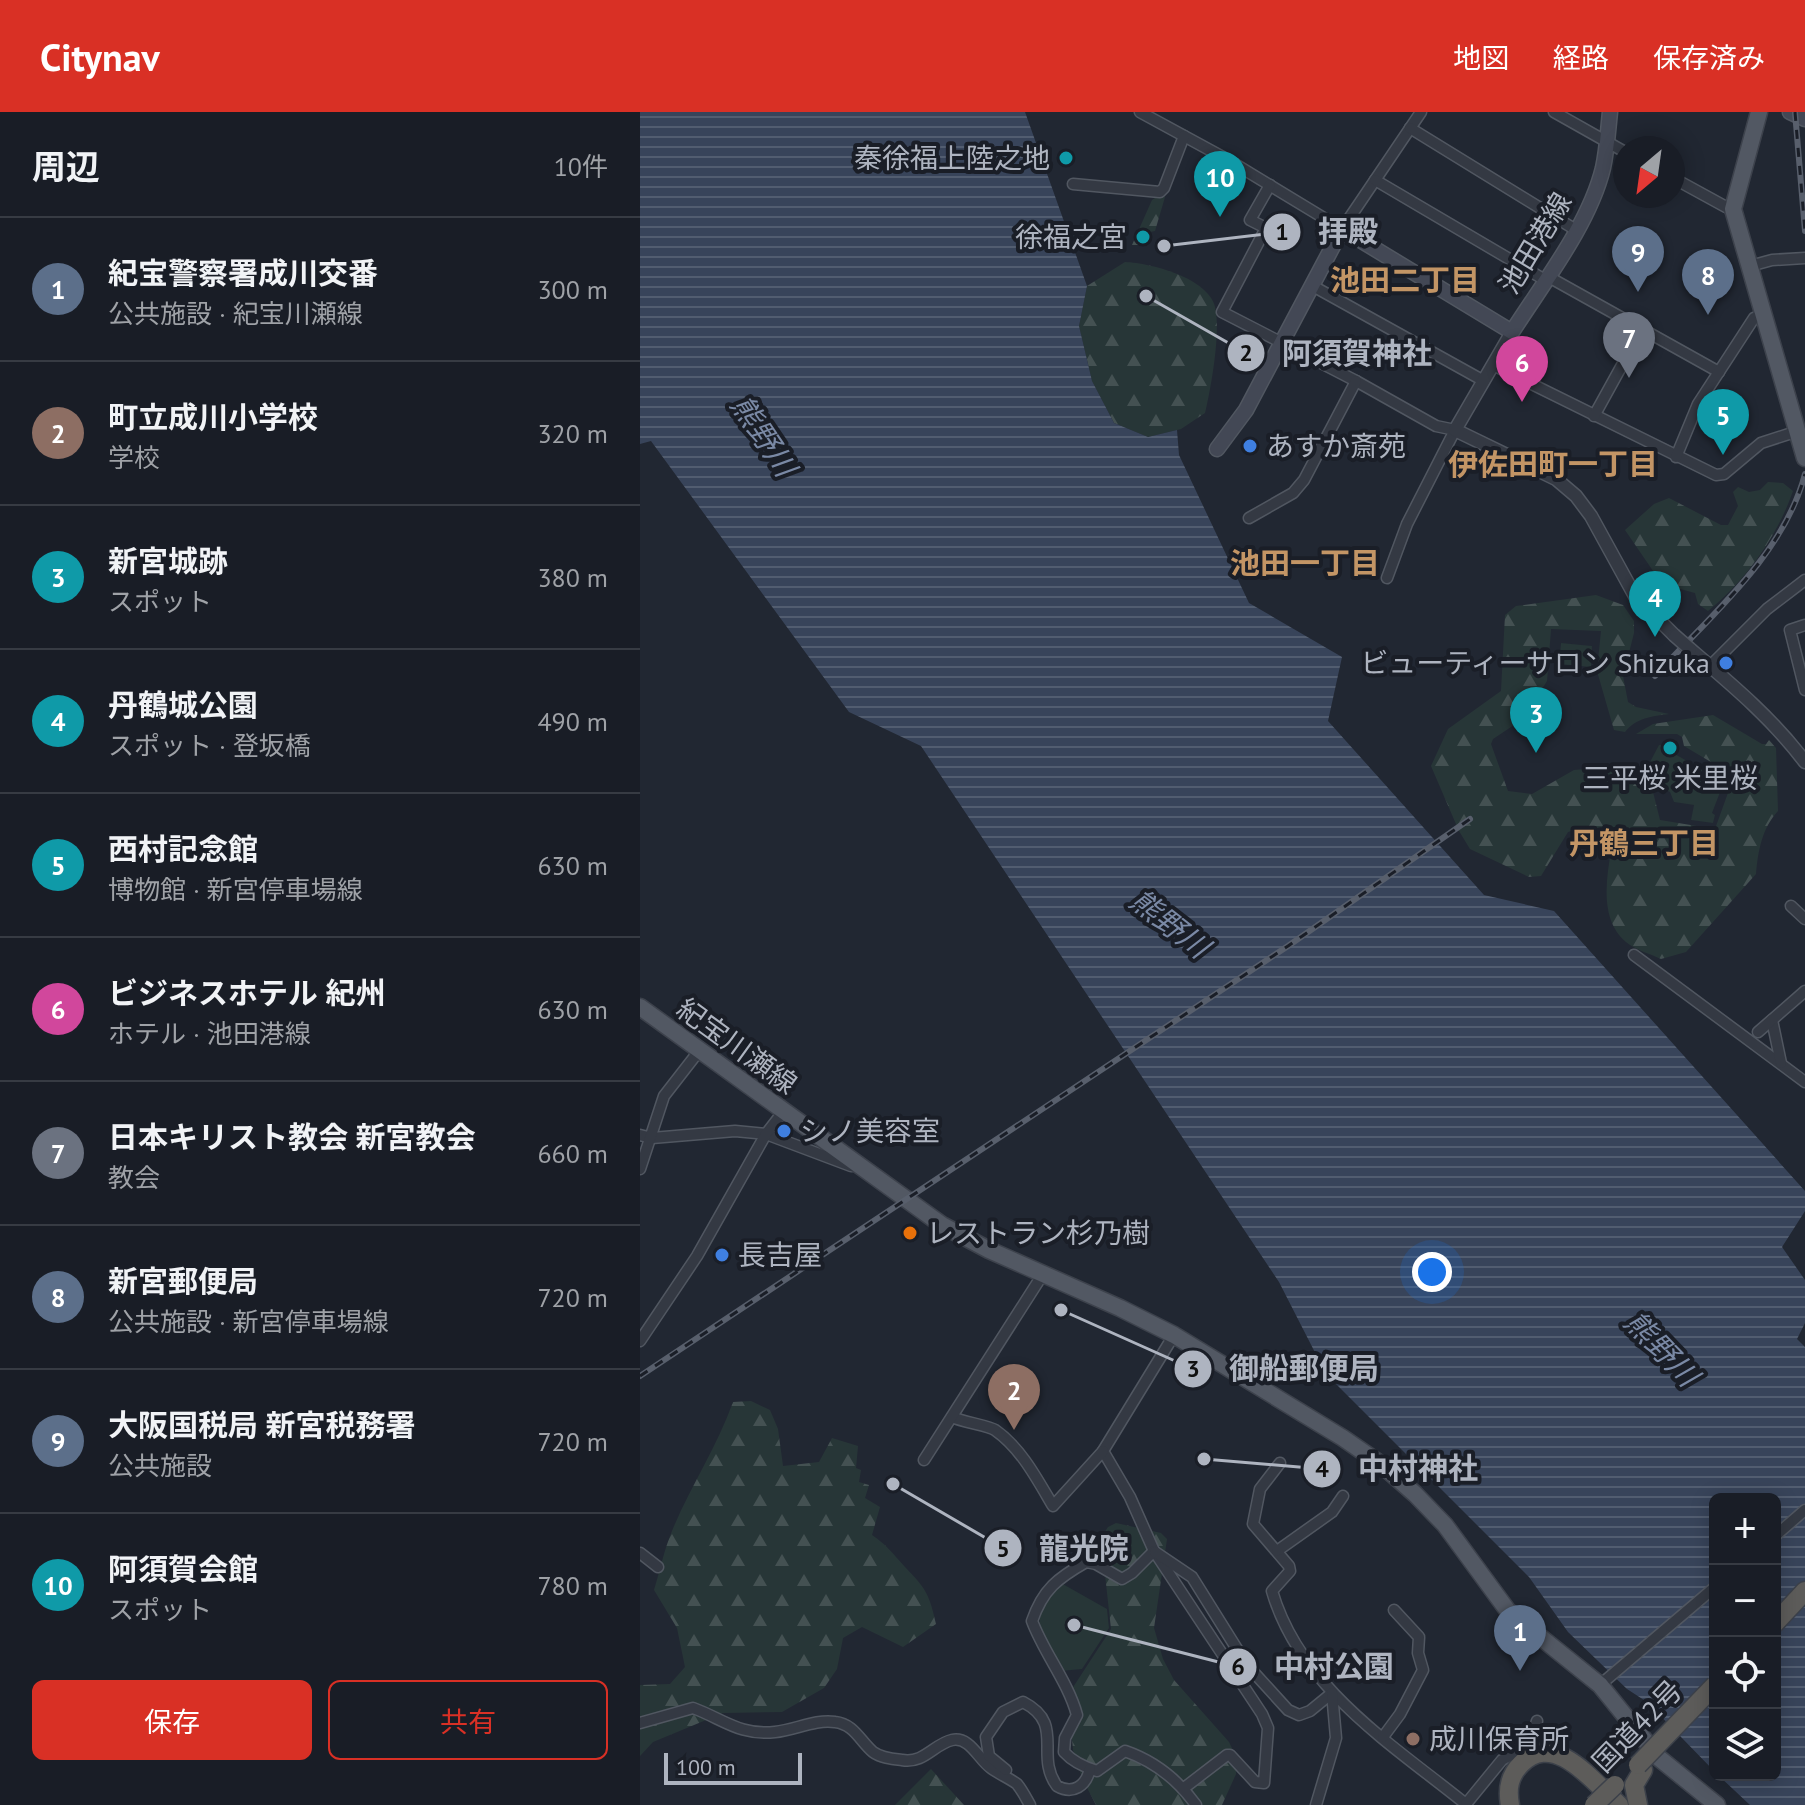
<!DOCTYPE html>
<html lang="ja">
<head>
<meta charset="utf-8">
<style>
  :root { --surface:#191d26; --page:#22262e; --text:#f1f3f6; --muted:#9fa2a7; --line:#373b43; --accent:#d93025 }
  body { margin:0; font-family:"PT Sans","Noto Sans JP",sans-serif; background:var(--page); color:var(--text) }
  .controls { position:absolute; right:24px; bottom:24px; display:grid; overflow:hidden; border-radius:12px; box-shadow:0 4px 20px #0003 }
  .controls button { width:72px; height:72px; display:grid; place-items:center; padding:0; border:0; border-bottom:2px solid var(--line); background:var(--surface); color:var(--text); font:40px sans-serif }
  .compass { position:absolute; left:973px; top:24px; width:72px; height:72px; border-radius:50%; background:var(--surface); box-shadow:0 4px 20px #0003; rotate:209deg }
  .scale { position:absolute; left:24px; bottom:20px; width:138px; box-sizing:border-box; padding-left:8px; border:4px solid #aeb4c0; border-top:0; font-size:22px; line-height:28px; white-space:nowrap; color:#aeb4c0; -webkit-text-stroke:6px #1a1e27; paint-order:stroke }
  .you { position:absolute; left:792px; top:1160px; width:28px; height:28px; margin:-20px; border:6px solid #fff; border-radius:50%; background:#1a73e8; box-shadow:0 0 0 12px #1a73e833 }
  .badge { display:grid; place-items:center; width:52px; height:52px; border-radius:50%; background:var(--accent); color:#fff; font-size:26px; font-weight:700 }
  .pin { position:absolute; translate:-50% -66px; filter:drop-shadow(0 2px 4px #0008) }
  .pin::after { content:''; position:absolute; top:42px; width:28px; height:24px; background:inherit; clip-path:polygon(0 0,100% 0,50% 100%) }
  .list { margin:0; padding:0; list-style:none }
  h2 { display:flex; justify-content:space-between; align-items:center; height:104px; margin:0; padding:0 32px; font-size:34px }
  h2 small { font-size:26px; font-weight:400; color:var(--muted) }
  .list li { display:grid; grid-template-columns:52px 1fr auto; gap:24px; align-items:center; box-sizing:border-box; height:144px; padding:0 32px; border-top:2px solid var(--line) }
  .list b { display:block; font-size:30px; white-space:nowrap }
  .list p { margin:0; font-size:26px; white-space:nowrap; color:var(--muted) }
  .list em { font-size:26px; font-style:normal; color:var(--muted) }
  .actions { display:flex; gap:16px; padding:24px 32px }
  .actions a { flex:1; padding:18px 0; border:2px solid var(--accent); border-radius:12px; text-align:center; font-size:28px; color:var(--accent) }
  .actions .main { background:var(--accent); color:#fff }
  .icon { flex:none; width:44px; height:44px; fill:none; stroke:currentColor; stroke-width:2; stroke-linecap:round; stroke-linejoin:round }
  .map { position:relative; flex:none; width:1165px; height:1693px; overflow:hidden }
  header { display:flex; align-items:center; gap:48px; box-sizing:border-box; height:112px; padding:0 40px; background:var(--accent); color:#fff }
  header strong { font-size:38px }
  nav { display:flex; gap:44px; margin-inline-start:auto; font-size:28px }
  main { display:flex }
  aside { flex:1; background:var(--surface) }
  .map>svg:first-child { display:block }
  .green { fill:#273637 }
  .forest { fill:url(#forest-firs) }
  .water { fill:url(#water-rules) }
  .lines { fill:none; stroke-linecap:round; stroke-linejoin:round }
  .minor-casing { stroke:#515761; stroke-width:13 }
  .tertiary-casing { stroke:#515761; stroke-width:15 }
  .secondary-casing { stroke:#515761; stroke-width:17 }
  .primary-casing { stroke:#3d424c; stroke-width:19 }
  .trunk-casing { stroke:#3c414a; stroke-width:21 }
  .minor { stroke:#343943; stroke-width:10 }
  .tertiary { stroke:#343943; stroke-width:12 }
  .secondary { stroke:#434855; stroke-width:14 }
  .primary { stroke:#525863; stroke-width:16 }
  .trunk { stroke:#5d5c5a; stroke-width:18 }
  .rail-casing { stroke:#585f6c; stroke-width:6 }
  .rail { stroke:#1a1e27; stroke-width:3; stroke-dasharray:9; stroke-linecap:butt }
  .tertiary-bridge-casing { stroke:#515761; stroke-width:15; stroke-linecap:butt }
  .trunk-bridge-casing { stroke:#3c414a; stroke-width:21; stroke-linecap:butt }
  .tertiary-bridge { stroke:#343943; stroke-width:12 }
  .trunk-bridge { stroke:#5d5c5a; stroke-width:18 }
  .culture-dot { fill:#0f9aa8; stroke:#1a1e27; stroke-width:3 }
  .shop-dot { fill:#3f7fe0; stroke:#1a1e27; stroke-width:3 }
  .food-dot { fill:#e8710a; stroke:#1a1e27; stroke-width:3 }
  .education-dot { fill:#8d6e63; stroke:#1a1e27; stroke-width:3 }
  .labels { text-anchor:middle; stroke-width:8; stroke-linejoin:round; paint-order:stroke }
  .poi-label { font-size:28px; fill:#aeb4c0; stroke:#1a1e27; text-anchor:start }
  .street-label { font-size:28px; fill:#aeb4c0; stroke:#1a1e27 }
  .neighbourhood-label { font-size:30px; font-weight:bold; fill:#c39565; stroke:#1a1e27 }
  .water-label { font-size:30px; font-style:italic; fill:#7a89a5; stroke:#1a1e27 }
  .leader { fill:none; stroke:#aeb4c0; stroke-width:3 }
  .callout-dot { fill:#aeb4c0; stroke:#1a1e27; stroke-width:3 }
  .mark-label { font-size:24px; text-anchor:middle; font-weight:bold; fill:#111 }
  .callout-label { font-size:30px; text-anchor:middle; font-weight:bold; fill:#aeb4c0; stroke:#1a1e27; stroke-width:8; stroke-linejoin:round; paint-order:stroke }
</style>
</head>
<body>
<header>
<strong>Citynav</strong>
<nav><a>地図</a><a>経路</a><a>保存済み</a></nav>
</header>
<main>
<aside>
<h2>周辺<small>10件</small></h2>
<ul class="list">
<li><span class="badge" style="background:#5c6f8a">1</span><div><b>紀宝警察署成川交番</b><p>公共施設 · 紀宝川瀬線</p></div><em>300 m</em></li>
<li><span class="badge" style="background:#8d6e63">2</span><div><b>町立成川小学校</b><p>学校</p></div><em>320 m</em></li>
<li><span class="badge" style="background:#0f9aa8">3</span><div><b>新宮城跡</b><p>スポット</p></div><em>380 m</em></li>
<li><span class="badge" style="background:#0f9aa8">4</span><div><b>丹鶴城公園</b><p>スポット · 登坂橋</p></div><em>490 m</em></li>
<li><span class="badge" style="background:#0f9aa8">5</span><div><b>西村記念館</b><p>博物館 · 新宮停車場線</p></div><em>630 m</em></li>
<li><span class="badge" style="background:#d1479c">6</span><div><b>ビジネスホテル 紀州</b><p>ホテル · 池田港線</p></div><em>630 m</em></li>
<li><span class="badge" style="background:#6b7280">7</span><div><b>日本キリスト教会 新宮教会</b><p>教会</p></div><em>660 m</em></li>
<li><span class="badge" style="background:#5c6f8a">8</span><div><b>新宮郵便局</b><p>公共施設 · 新宮停車場線</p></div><em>720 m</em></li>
<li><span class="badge" style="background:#5c6f8a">9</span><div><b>大阪国税局 新宮税務署</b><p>公共施設</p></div><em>720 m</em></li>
<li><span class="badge" style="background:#0f9aa8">10</span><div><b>阿須賀会館</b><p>スポット</p></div><em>780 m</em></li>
</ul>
<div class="actions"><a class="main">保存</a><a>共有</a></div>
</aside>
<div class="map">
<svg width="1165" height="1693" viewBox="0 0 1165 1693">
  <defs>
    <pattern id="forest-firs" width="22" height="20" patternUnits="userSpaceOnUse" patternTransform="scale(2)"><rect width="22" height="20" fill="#273637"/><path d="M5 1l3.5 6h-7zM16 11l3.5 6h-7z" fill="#445152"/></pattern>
    <pattern id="water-rules" width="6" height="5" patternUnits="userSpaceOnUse" patternTransform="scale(2)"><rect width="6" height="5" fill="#38445a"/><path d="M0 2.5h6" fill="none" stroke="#525d70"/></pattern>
  </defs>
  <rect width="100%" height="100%" fill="#212732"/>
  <g class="green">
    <path d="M921,531L952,534L951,555L919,552Z"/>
    <path d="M1019,633L1032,634L1033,641L1084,670L1072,701L1075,703L1073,711L1051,708L1054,693L1034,690L1030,680L1001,667Z"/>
    <path d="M421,1471L467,1497L469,1516L442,1557L421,1559C399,1516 389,1515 416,1472Z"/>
  </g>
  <g class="forest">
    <path d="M521,82L525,85L515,119L504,121L498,133H492L512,88Z"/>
    <path d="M485,150C511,151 568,166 575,195C581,220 571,275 565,301L541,317L508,325L474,311L452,269L439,214L447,174Z"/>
    <path d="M1128,370L1143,371L1153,379C1137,425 1106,468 1068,499L1058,492L1055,481L1022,472L985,418L1014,392L1029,386L1081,413H1088L1098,394L1093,380L1098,375L1109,380L1120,378Z"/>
    <path d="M956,483L983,493L994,509V521L983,564L988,590L996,595L1029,602C1012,604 996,606 985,620L974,618L957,559L961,519L911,517L907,569L883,607L853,627L851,632L868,679L892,682L934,658L970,655L1012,676L1020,708L1075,717L1093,667L1091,662L1044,634L1042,625L1037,622H996L1013,612L1073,603L1122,632H1126L1129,628L1136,636L1138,699C1122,716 1118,739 1116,762L1046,840L1021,847C1011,842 995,838 986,830C960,808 966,769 971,739L968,735L934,718L928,720L901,764L889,765L830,737L819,719L791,654L808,617L861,579L865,503L876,494Z"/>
    <path d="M111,1289L130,1298L138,1317L143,1354L179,1350L192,1326L218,1334L216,1356L221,1358L219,1370L229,1373L225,1386L240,1395L232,1423C247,1433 253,1442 265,1455C286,1477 289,1481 296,1512L263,1535L222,1515L203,1526L197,1557L184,1576L142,1600L83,1601L13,1630L0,1644V1573L30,1572L45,1555L37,1516L14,1478C20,1459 24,1438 32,1419C50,1375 77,1335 93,1290Z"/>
    <path d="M476,1411L521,1421L527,1427L514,1516L523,1547L534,1568L589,1630L597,1647L596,1662L582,1693H456L442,1666L433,1638L428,1583L471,1517L461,1426L468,1415Z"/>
    <path d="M291,1657L324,1693H255Z"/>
  </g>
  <path class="water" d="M0,0H385L447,174L439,214L452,269L474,311L508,325L537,318L539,343L609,491L702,545L688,609L844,783L914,799L1165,1079V1099L1142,1135L1165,1168V1211L1157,1227L1165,1235V1693H1110L1078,1663H1135V1387H1075V1660L1007,1590L987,1577L928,1520L889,1465L686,1262L639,1170L281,634L209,600L11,329L0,332Z"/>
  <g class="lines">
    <g class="minor-casing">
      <g id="minor">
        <path d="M500,0L590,49L702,117L781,0"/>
        <path d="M914,0L985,40"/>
        <path d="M770,16L936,118"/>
        <path d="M1033,66L1086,95L1093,97"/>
        <path d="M735,68L905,168"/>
        <path d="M433,72L520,80L524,76L544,24"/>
        <path d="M630,73L610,108L626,116L582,200L716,269L796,314L815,318L767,412L747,466"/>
        <path d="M1110,154L1132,148L1165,146"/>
        <path d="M907,164L1079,260"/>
        <path d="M671,173L844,269"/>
        <path d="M853,253L1076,363L1084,362L1121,331L1158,319"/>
        <path d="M954,304L1002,217"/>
        <path d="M1036,345L1058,292L1114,206L1123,203"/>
        <path d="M609,406L653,381L664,368L716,269"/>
        <path d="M1165,513L1150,518L1165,578"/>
        <path d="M1070,554L1127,497L1165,468"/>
        <path d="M1151,794L1165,807"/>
        <path d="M994,843L1165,970"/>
        <path d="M1132,908L1141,951"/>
        <path d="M1118,920L1165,879"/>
        <path d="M0,1023L12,1026L95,1019L126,1022L211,1054"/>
        <path d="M0,1057L24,984L59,939"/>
        <path d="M534,1223L463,1339L490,1385L514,1439L622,1602L628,1616L624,1671L615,1670L590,1643H587L544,1676"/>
        <path d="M0,1229L57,1144L126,1022L143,1000"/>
        <path d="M312,1305C323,1310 349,1314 355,1318C381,1336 397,1367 413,1394L463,1339"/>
        <path d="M284,1348L403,1162"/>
        <path d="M640,1351L620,1377L613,1412L649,1454L650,1459L632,1479C660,1576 753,1633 827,1693"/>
        <path d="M1135,1424L1165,1398"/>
        <path d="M514,1439L492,1461L482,1467L456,1452L446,1450C418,1466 403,1477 392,1509C404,1541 428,1570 437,1603L425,1626L424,1640C433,1650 444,1655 457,1659L485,1639C514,1649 538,1668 556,1693"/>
        <path d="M637,1439L692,1400L703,1384"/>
        <path d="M515,1440L552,1465L607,1553L648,1598L659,1603L670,1599L692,1581"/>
        <path d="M0,1441L18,1455"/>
        <path d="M960,1573L1075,1475"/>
        <path d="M0,1611L53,1596C83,1607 100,1624 135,1620C155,1618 175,1607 195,1610C214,1612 220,1629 233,1640C241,1646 253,1647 262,1648C284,1652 294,1632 312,1628C330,1624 339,1648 351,1656C359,1662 369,1666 377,1672C382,1678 386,1686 390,1693"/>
        <path d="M743,1625L760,1602L783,1558L778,1541L779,1525L754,1498"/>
        <path d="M366,1658L349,1644L346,1625L363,1600L383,1590C426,1612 394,1643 417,1674C433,1683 446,1674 450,1657"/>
        <path d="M826,1692L862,1648L885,1635L891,1628L897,1609"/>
        <path d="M676,1693L696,1626L692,1581"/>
      </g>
    </g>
    <g class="tertiary-casing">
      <g id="tertiary">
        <path d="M872,220L815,318L916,367L936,384L951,404L995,484L1034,523"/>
        <path d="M1050,537C1091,572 1133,607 1165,650"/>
      </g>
    </g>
    <g class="secondary-casing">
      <g id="secondary">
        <path d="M1150,0L1165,7"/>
        <path d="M577,337L606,298L702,117L872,220C903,171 949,113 963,56C967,38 968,18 970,0"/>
      </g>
    </g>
    <g class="primary-casing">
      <g id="primary">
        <path d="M1119,0L1093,97L1165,346"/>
        <path d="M0,895L302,1113L349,1138L480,1196L534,1223L703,1326L742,1353L775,1382L805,1413L868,1499L960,1573L1019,1646L1077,1693"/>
      </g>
    </g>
    <g class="trunk-casing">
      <g id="trunk">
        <path d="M1135,1511L1165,1479"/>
        <path d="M870,1693C867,1677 869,1664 881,1652C915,1617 955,1672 979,1693"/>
        <path d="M998,1693L994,1673L1003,1658"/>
      </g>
    </g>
    <use href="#minor" class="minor"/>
    <use href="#tertiary" class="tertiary"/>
    <use href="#secondary" class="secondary"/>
    <use href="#primary" class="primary"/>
    <use href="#trunk" class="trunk"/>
    <g class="rail-casing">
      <g id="rail">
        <path d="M1155,0L1165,119"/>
        <path d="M1015,564C1069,505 1144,443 1165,362"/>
        <path d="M0,1264L648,834L830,707"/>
      </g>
    </g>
    <use href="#rail" class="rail"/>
    <g class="tertiary-bridge-casing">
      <path id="tertiary-bridge" d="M1034,523L1050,537"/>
    </g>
    <g class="trunk-bridge-casing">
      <g id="trunk-bridge">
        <path d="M998,1653L1075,1573"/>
        <path d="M954,1693L975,1673"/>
      </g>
    </g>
    <use href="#tertiary-bridge" class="tertiary-bridge"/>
    <use href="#trunk-bridge" class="trunk-bridge"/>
  </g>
  <g class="culture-dot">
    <circle cx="426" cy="46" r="8"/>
    <circle cx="503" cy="125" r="8"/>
    <circle cx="1030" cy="636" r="8"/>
  </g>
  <g class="shop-dot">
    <circle cx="610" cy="334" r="8"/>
    <circle cx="1086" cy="551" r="8"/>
    <circle cx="144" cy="1019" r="8"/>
    <circle cx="82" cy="1143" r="8"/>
  </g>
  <circle class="food-dot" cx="270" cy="1121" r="8"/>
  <circle class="education-dot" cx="773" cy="1627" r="8"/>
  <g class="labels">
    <g class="poi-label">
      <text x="410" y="56" text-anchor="end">秦徐福上陸之地</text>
      <text x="487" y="135" text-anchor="end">徐福之宮</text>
      <text x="626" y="344">あすか斎苑</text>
      <text x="1070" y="561" text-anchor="end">ビューティーサロン Shizuka</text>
      <text x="1030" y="676" text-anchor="middle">三平桜 米里桜</text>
      <text x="160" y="1029">シノ美容室</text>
      <text x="286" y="1131">レストラン杉乃樹</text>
      <text x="98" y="1153">長吉屋</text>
      <text x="789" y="1637">成川保育所</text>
    </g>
    <g class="street-label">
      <text transform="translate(895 131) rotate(-59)" y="10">池田港線</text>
      <text transform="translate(97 934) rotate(36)" y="10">紀宝川瀬線</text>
      <text transform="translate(997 1614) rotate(-46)" y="10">国道42号</text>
    </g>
    <g class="neighbourhood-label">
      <text x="765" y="179">池田二丁目</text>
      <text x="913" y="363">伊佐田町一丁目</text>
      <text x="665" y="462">池田一丁目</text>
      <text x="1004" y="742">丹鶴三丁目</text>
    </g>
    <g class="water-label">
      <text transform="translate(123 324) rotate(56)" y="10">熊野川</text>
      <text transform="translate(529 812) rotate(38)" y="10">熊野川</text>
      <text transform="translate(1021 1237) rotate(46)" y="10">熊野川</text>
    </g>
  </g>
  <path class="leader" d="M524 134L642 120M506 184L606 241M421 1198L553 1257M564 1347L682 1357M253 1372L363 1436M434 1513L598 1555"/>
  <g class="callout-dot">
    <circle cx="524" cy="134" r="8"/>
    <circle cx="506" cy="184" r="8"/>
    <circle cx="421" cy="1198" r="8"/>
    <circle cx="564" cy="1347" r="8"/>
    <circle cx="253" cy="1372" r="8"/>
    <circle cx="434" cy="1513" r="8"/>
    <circle cx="642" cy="120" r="20"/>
    <circle cx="606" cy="241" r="20"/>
    <circle cx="553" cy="1257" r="20"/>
    <circle cx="682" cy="1357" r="20"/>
    <circle cx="363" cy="1436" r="20"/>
    <circle cx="598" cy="1555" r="20"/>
  </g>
  <g class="mark-label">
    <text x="642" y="128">1</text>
    <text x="606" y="249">2</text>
    <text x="553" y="1265">3</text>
    <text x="682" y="1365">4</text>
    <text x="363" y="1445">5</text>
    <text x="598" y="1563">6</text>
  </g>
  <g class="callout-label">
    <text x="708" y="130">拝殿</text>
    <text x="717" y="252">阿須賀神社</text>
    <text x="664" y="1267">御船郵便局</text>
    <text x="778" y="1367">中村神社</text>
    <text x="444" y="1447">龍光院</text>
    <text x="694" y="1565">中村公園</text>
  </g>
</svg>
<div class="controls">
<button>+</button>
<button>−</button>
<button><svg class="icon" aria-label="locate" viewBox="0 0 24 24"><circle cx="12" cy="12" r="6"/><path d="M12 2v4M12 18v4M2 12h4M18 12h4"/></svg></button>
<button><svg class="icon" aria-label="layers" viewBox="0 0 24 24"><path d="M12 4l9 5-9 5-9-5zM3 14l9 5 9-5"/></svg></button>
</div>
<svg class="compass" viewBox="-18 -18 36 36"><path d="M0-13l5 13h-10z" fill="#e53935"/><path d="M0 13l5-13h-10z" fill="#9fa2a7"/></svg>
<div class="scale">100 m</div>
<div class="you"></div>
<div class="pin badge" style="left:880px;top:1559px;background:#5c6f8a">1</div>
<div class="pin badge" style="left:374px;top:1318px;background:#8d6e63">2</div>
<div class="pin badge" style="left:896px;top:641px;background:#0f9aa8">3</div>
<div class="pin badge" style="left:1015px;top:525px;background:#0f9aa8">4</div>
<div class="pin badge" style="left:1083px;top:343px;background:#0f9aa8">5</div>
<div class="pin badge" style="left:882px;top:290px;background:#d1479c">6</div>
<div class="pin badge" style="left:989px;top:266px;background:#6b7280">7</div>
<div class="pin badge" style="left:1068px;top:203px;background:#5c6f8a">8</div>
<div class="pin badge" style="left:998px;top:180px;background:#5c6f8a">9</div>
<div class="pin badge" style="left:580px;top:105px;background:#0f9aa8">10</div>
</div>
</main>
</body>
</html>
